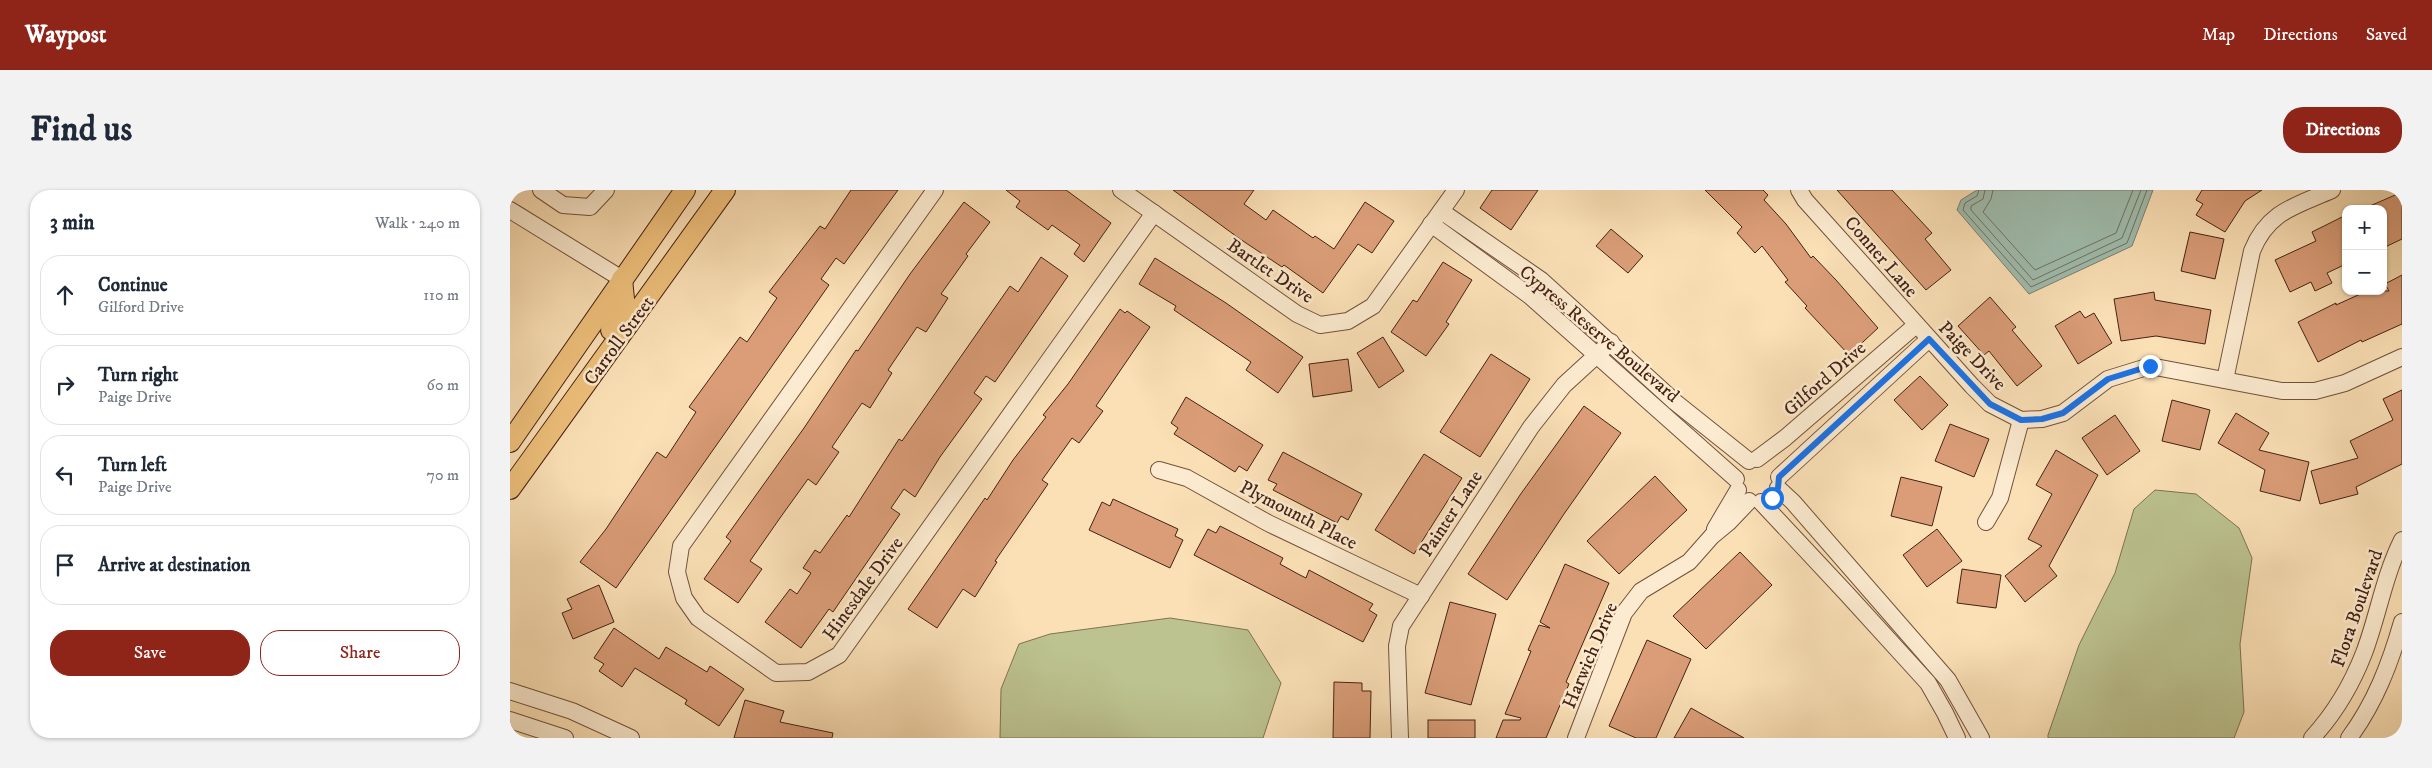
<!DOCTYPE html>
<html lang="en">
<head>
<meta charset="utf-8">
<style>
  :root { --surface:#fff; --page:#f2f2f3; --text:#1f2937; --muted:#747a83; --line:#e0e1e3; --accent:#8f2418 }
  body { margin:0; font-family:"IM FELL DW Pica",serif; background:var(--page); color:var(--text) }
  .controls { position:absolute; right:15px; top:15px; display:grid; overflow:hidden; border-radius:10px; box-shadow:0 1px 4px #0004 }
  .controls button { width:45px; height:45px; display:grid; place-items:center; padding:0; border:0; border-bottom:1px solid var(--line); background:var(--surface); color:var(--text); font:25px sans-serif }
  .stop { position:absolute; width:15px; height:15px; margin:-11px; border:4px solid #1a73e8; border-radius:50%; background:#fff }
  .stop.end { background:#1a73e8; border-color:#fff; box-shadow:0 1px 5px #0008 }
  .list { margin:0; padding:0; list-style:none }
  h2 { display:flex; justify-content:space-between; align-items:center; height:65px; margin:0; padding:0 20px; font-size:21px }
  h2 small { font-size:16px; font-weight:400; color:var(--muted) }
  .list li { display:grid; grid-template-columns:32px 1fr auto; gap:15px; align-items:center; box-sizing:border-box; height:80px; margin:0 10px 10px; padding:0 10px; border:1px solid var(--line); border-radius:20px }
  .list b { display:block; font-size:19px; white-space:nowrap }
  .list p { margin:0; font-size:16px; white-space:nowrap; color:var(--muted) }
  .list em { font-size:16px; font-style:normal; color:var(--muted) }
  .actions { display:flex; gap:10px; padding:15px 20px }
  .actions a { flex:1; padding:11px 0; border:1px solid var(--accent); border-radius:20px; text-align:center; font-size:18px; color:var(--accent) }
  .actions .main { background:var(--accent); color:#fff }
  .icon { flex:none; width:28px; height:28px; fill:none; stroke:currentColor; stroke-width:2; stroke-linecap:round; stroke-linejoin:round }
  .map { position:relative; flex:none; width:1892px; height:548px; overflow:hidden; border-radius:20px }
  header { display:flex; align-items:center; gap:30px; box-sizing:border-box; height:70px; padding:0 25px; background:var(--accent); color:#fff }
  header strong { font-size:24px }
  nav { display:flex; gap:28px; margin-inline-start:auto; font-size:18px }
  .intro { display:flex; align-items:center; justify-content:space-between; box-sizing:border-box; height:120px; padding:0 30px }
  h1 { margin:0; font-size:35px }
  .button { padding:12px 22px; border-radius:20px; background:var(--accent); color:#fff; font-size:18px; font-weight:700 }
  main { display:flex; gap:30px; padding:0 30px }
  aside { flex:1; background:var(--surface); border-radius:20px; box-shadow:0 1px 4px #0004 }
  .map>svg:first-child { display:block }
  .green { fill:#bcc390; stroke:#807252 }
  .water { fill:#9fbdae; stroke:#7b7f70 }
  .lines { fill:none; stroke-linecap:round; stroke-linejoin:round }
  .shore { stroke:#727061; stroke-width:1 }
  .building { fill:#da9d78; stroke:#452214 }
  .minor-casing { stroke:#72523c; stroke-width:18 }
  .major-casing { stroke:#452214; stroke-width:22 }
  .minor { stroke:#fcebd0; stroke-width:16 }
  .major { stroke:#eec07b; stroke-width:20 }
  .route { stroke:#1a73e8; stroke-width:6 }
  .labels { text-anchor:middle; stroke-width:5; stroke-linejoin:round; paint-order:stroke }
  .street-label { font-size:19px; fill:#452214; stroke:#fcebd0 }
</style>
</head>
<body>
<header>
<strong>Waypost</strong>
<nav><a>Map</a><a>Directions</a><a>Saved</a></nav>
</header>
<div class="intro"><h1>Find us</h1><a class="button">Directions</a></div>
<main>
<aside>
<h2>3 min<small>Walk · 240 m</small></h2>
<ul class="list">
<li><svg class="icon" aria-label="ahead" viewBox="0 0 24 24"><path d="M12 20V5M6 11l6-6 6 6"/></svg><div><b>Continue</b><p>Gilford Drive</p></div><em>110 m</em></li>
<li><svg class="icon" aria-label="right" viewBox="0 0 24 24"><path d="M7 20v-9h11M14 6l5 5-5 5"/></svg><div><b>Turn right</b><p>Paige Drive</p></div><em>60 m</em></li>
<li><svg class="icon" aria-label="left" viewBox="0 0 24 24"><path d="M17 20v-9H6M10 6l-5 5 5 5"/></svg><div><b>Turn left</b><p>Paige Drive</p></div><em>70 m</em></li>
<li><svg class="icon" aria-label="arrive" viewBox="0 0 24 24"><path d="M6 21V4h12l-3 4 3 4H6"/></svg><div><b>Arrive at destination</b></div></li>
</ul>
<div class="actions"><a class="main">Save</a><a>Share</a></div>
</aside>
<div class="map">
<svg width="1892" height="548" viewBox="0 0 1892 548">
  <rect width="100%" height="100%" fill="#fbe0b6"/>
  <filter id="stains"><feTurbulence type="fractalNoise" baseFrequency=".004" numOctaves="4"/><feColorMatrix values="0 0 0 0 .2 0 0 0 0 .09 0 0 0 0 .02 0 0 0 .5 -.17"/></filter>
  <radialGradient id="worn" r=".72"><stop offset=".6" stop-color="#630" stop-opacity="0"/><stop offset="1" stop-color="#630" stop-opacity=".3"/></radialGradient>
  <g class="green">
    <path d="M1645,300L1686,304L1729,338L1742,368L1730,454L1734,522L1724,548H1538V545L1569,455L1605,383L1624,319Z"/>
    <path d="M660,428L738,440L771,493L753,548H490L491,499L509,454L540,444Z"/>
  </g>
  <path class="water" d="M1467,0H1643L1622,56L1519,104L1447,20L1451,10Z"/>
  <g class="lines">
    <g class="shore">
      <path d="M1469,0L1467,6L1455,13L1453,20L1521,97L1617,53L1637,0"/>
      <path d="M1475,0L1473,9L1461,16V20L1523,90L1612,48L1631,0"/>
      <path d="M1483,0L1481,9L1473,22L1525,80L1606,43L1623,0"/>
    </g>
  </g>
  <g class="building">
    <path d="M341,0H388L334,74L326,68L311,89L319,95L106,398L70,372L96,339L147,262L156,268L186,222L179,217L230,147L237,152L267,108L259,102L310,36L315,39Z"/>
    <path d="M496,0H556L601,33L574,72L564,64L570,55L542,35L538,40L506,17L510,11Z"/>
    <path d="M663,0H744L734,14L756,30L763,20L803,48L805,46L824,59L855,12L884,31L862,63L848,54L813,103L774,75L772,77L730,49Z"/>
    <path d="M982,0H1028L1001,40L970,18Z"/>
    <path d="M1195,0H1253L1258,5L1254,10L1276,34L1301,68L1303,66L1326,90L1368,138L1339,165L1295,118L1297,116L1275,92L1278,90L1252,56L1245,63L1227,43L1232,37Z"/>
    <path d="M1327,0H1382L1422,43L1415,49L1441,80L1416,100Z"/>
    <path d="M1692,0H1752L1735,11L1715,42L1686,25L1693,14L1686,10Z"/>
    <path d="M1892,2V49L1873,58V19H1853Z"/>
    <path d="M454,12L480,32L456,64L458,66L431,104L438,108L416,142L407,137L378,180L382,183L360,218L352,213L322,257L329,262L306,295L298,289L270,328L240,371L252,379L228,413L194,389L221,351L216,347L294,238L346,160L348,161L400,84Z"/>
    <path d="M1836,25V74L1817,83L1822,93L1805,101L1801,92L1780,102L1765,70L1806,51L1802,42Z"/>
    <path d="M1101,39L1133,66L1118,83L1086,56Z"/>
    <path d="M1680,42L1714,49L1705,89L1671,81Z"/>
    <path d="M531,67L558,86L485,192L476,186L464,203L472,209L430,267L405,307L394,299L381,318L390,324L323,422L319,419L291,458L255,432L280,399L287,404L301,383L293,378L305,360L310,363L337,325L339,327L389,249L392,251L500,96L508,102Z"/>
    <path d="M645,68L716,113L793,167L768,203L736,180L741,172L664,120L666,116L629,94Z"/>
    <path d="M933,72L962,90L936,132L939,134L916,166L881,142L903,110L907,112Z"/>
    <path d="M1892,85V134L1852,152L1851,150L1808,172L1788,132L1826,113V115L1857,101H1879L1875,94Z"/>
    <path d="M1644,102L1645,110L1701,120L1695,154L1646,146L1611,151L1604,109Z"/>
    <path d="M1480,107L1506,137L1502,140L1532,176L1507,196L1479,161L1474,165L1448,136Z"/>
    <path d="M610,119L615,123L617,121L640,137L586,216L593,221L569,253L562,248L532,290L538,294L485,371L487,372L465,407L453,399L427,438L398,419L475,308L477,310L503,270L536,227L533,225L558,194Z"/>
    <path d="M1570,121L1575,128L1584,123L1602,153L1568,174L1545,136Z"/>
    <path d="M873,147L894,181L869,198L847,163Z"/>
    <path d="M981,164L1020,189L970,267L930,242Z"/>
    <path d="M838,169L842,201L803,207L799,174Z"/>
    <path d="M1410,186L1438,215L1412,240L1384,210Z"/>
    <path d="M1892,200V274L1846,297L1848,304L1810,314L1801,281L1848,268L1840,251L1883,230L1873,209Z"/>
    <path d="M676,207L753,255L737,281L729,276L725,282L664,244L668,238L661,233Z"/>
    <path d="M1662,210L1700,220L1690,260L1652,251Z"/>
    <path d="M1074,216L1111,243L1054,324L997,410L958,384L1010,305Z"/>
    <path d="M1726,223L1759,243L1749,260L1799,272L1790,311L1750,301L1755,280L1708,253Z"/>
    <path d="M1605,225L1630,261L1597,285L1572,248Z"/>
    <path d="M1440,234L1479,249L1464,287L1425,271Z"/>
    <path d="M1546,260L1588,285L1539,376L1547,386L1515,412L1495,386L1532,356L1518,349L1542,304L1526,295Z"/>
    <path d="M773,262L852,304L838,330L831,326L827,333L763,300L767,294L758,290Z"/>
    <path d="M914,264L952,288L904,364L865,340Z"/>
    <path d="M1145,286L1177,320L1109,384L1077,351Z"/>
    <path d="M1391,287L1432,297L1422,336L1381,326Z"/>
    <path d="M603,309L668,339L665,346L673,350L660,378L579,340L592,312L600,316Z"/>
    <path d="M710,336L773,368L770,374L788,384L796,388L799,380L863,414L859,420L867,425L853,452L684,365L698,339L706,343Z"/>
    <path d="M1427,339L1452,371L1417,397L1393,365Z"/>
    <path d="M1230,362L1262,395L1196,459L1163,426Z"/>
    <path d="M1055,374L1099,393L1056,492L1059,494L1036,548H986L993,530H1010L1011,528L995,524L1021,461L1018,460L1029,435L1040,438L1030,432Z"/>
    <path d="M1452,379L1491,385L1486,418L1447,413Z"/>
    <path d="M89,395L104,432L63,449L52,423L62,419L57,409Z"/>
    <path d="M940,412L986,424L961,515L915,503Z"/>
    <path d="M104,438L149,469L156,457L197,482L200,476L234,499L209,536L175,514L177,510L125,478L112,497L89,481L94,474L84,468Z"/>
    <path d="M1137,450L1181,469L1146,548H1126L1099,536Z"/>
    <path d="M824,492L852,493V501H861L860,548H823Z"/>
    <path d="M235,510L274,521L270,532L323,543L322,548H224Z"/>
    <path d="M1181,518L1234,548H1164Z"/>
    <rect x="918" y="530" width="47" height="18"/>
  </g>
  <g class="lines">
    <g class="minor-casing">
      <g id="minor">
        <path d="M31,0L53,15L80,17L96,0"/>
        <path d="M425,0L171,356L167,382L174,408L188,428L266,483L298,482L329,465L644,23"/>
        <path d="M611,0L787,124L810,135L838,131L863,116L946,0"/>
        <path d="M1289,0L1295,10L1462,196L1480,214L1511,230L1532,229L1553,223L1598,189L1640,176L1772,201H1805L1835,193L1892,167"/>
        <path d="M0,20L112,89"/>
        <path d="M931,21L1031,90L1165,212L1239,271"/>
        <path d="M921,34L1020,106L1226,289"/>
        <path d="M1715,190L1742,61C1758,21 1786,16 1822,0"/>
        <path d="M1247,269L1275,248L1406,135"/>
        <path d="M649,280L677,288L758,333L911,406"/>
        <path d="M1269,287L1419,149"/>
        <path d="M1268,298L1283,312L1438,490L1471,548"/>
        <path d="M1251,312L1337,404L1418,493L1435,523L1447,548"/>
        <path d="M1476,332L1490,308L1511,230"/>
        <path d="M1205,339L1228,300"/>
        <path d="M0,501L62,521L121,548"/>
        <path d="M0,530L55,548"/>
        <path d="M890,548L887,456L891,436L1021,237L1054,195L1101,152"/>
        <path d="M1066,548L1114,423L1131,401L1179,372L1202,346L1219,332L1239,311"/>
        <path d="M1802,548C1825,523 1842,494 1854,463C1868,426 1874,386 1892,350"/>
        <path d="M1839,548C1865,513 1880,474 1892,432"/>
      </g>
    </g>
    <g class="major-casing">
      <g id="major">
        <path d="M101,140L115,119L112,89"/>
        <path d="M0,252L175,0"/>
        <path d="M0,299L215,0"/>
      </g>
    </g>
    <use href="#minor" class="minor"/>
    <use href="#major" class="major"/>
  </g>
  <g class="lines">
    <path class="route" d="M1262,308L1268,298L1269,287L1419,149L1480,214L1511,230L1532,229L1553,223L1598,189L1640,176"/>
  </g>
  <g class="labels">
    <g class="street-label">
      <text transform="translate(1372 66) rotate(49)" y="7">Conner Lane</text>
      <text transform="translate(761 80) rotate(34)" y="7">Bartlet Drive</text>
      <text transform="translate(1090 143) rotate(40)" y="7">Cypress Reserve Boulevard</text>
      <text transform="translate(108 150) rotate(-54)" y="7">Carroll Street</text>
      <text transform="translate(1463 165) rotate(46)" y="7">Paige Drive</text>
      <text transform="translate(1314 188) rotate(-41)" y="7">Gilford Drive</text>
      <text transform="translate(940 323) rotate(-57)" y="7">Painter Lane</text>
      <text transform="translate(789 324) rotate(27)" y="7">Plymounth Place</text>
      <text transform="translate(352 398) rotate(-54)" y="7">Hinesdale Drive</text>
      <text transform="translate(1846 418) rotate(-71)" y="7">Flora Boulevard</text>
      <text transform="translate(1079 465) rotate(-67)" y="7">Harwich Drive</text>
    </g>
  </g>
  <rect width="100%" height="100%" filter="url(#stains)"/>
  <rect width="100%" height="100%" fill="url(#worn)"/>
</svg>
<div class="controls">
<button>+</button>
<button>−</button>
</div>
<div class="stop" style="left:1262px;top:308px"></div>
<div class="stop end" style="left:1640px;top:176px"></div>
</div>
</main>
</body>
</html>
